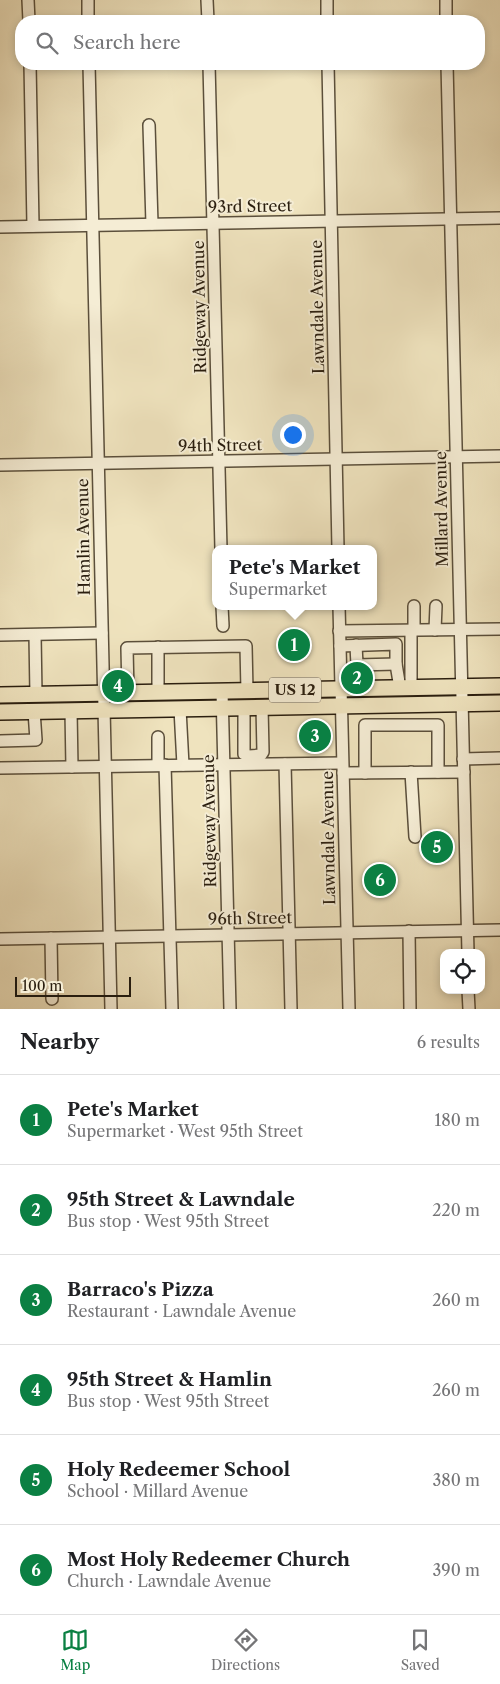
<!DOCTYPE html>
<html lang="en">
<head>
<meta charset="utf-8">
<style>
  :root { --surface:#fff; --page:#f2f2f2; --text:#202124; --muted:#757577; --line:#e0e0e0; --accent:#0b8043 }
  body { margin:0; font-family:"Libre Caslon Text",serif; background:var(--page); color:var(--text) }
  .controls { position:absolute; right:15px; bottom:15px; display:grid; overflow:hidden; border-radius:10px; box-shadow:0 2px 8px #0003 }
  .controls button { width:45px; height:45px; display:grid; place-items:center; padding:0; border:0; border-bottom:1px solid var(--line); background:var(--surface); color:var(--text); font:25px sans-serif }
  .scale { position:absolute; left:15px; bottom:12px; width:116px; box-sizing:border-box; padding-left:5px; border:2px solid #2a1e0f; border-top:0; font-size:14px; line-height:18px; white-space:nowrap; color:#2a1e0f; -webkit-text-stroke:4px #f5edd5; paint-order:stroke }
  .you { position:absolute; left:292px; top:434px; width:18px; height:18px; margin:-12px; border:4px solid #fff; border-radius:50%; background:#1a73e8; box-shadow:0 0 0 8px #1a73e833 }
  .badge { display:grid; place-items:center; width:32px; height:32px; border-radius:50%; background:var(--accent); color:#fff; font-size:16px; font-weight:700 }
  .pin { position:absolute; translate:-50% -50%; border:2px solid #fff; box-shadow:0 1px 5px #0006 }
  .popup { position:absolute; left:212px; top:545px; width:165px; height:65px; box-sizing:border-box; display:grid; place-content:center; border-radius:10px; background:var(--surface); filter:drop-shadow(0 1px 4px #0005); font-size:16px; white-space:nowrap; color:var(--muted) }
  .popup b { font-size:19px; color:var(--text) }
  .popup::after { content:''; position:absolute; left:50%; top:100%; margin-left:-10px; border:10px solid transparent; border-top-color:var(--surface) }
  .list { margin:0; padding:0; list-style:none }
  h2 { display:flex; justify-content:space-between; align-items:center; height:65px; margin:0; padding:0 20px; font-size:21px }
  h2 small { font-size:16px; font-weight:400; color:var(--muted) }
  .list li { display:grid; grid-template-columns:32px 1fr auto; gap:15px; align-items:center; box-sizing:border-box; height:90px; padding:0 20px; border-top:1px solid var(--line) }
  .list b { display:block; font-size:19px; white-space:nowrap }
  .list p { margin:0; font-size:16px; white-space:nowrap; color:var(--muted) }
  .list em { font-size:16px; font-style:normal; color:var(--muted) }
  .icon { flex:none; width:28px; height:28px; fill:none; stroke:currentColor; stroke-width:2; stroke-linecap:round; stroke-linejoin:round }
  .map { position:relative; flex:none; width:500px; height:1009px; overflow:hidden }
  .search { position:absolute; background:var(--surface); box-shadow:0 2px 8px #0003; left:15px; right:15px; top:15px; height:55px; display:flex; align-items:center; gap:12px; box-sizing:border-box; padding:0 18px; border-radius:20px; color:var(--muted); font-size:19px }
  .sheet { height:605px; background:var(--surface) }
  nav { display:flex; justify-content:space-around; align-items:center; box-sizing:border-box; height:70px; border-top:1px solid var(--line); background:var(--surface); font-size:14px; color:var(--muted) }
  nav a { display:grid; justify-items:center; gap:2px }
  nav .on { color:var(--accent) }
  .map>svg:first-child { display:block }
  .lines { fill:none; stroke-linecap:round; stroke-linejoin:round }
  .minor-casing { stroke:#5b4f3b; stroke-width:14 }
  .major-casing { stroke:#2a1e0f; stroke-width:18 }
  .minor { stroke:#f5edd5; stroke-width:11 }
  .major { stroke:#efe3be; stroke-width:15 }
  .labels { text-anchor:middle; stroke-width:4; stroke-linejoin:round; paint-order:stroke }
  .shield { fill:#f5edd5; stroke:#675c4a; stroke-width:1 }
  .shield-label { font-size:15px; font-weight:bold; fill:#2a1e0f }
  .street-label { font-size:16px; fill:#2a1e0f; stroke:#f5edd5 }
</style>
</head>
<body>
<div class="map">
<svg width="500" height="1009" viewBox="0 0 500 1009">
  <rect width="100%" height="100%" fill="#efe3be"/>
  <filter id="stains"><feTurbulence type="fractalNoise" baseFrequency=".004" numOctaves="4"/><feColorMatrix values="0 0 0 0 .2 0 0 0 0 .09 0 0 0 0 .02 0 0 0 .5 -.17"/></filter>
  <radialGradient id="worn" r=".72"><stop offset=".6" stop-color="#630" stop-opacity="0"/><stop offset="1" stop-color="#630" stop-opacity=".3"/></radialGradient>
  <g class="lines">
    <g class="minor-casing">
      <g id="minor">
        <path d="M28,0L29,21"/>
        <path d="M88,0V21"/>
        <path d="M207,0L208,21"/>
        <path d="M327,0V21"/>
        <path d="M446,0V21"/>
        <path d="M30,64L33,226"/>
        <path d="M89,64L111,1009"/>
        <path d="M209,64L221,549"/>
        <path d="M328,64L338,549"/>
        <path d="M447,64L468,953"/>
        <path d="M149,125L152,224"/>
        <path d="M0,227L500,218"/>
        <path d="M0,465L500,456"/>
        <path d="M222,606L223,626"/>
        <path d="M339,606L349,1009"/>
        <path d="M414,630V606"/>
        <path d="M435,630L436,606"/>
        <path d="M339,631L500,629"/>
        <path d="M0,635L102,633"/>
        <path d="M35,635L36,695"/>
        <path d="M356,645L357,665L396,664"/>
        <path d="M340,646L396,644V664L400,688"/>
        <path d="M158,647V693"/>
        <path d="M411,688V630"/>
        <path d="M222,691L230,1009"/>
        <path d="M128,693L127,648L246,646L247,691"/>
        <path d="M244,708V754L249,756L261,755L263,752L262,707"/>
        <path d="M180,709L183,765"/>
        <path d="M71,711L72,767"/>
        <path d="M158,737V765"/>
        <path d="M0,741L36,740L34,711"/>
        <path d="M463,759L500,758"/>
        <path d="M285,764L291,1009"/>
        <path d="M165,765L172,1009"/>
        <path d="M0,768L342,763"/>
        <path d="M411,772L415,837"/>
        <path d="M343,773L464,772"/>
        <path d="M365,773V725H438V772"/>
        <path d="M409,931L410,1009"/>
        <path d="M51,938L52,999"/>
        <path d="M0,939L500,930"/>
        <path d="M468,990L469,1009"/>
      </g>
    </g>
    <g class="major-casing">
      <g id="major">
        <path d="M0,695L500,686"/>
        <path d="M0,712L500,703"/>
      </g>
    </g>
    <use href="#minor" class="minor"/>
    <use href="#major" class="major"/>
  </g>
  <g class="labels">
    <rect class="shield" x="269" y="677.5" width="52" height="25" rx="4"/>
    <g class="shield-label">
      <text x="295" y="695">US 12</text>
    </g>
    <g class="street-label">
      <text transform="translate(250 206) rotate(-1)" y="6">93rd Street</text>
      <text transform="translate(199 307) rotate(-91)" y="6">Ridgeway Avenue</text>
      <text transform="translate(317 307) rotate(-91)" y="6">Lawndale Avenue</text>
      <text transform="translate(220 445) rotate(-1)" y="6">94th Street</text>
      <text transform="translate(441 509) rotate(-91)" y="6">Millard Avenue</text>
      <text transform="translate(83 537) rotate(-91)" y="6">Hamlin Avenue</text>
      <text transform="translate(209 821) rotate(-91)" y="6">Ridgeway Avenue</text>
      <text transform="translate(328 838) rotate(-91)" y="6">Lawndale Avenue</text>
      <text transform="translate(250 918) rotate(-1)" y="6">96th Street</text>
    </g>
  </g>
  <rect width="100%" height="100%" filter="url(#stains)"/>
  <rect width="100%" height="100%" fill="url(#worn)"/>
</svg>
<div class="controls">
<button><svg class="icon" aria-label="locate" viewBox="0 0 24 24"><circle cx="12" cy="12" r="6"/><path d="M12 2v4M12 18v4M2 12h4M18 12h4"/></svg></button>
</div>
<div class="scale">100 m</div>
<div class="you"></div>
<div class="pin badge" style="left:294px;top:645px">1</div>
<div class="popup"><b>Pete's Market</b>Supermarket</div>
<div class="pin badge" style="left:357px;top:678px">2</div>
<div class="pin badge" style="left:315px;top:736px">3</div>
<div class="pin badge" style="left:118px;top:686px">4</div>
<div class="pin badge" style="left:437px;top:847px">5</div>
<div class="pin badge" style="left:380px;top:880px">6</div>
<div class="search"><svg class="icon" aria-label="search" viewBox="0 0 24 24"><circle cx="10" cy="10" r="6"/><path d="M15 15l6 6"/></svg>Search here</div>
</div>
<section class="sheet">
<h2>Nearby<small>6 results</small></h2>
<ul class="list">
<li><span class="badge">1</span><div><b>Pete's Market</b><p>Supermarket · West 95th Street</p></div><em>180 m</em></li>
<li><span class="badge">2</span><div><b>95th Street &amp; Lawndale</b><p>Bus stop · West 95th Street</p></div><em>220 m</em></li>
<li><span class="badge">3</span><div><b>Barraco's Pizza</b><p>Restaurant · Lawndale Avenue</p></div><em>260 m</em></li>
<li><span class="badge">4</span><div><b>95th Street &amp; Hamlin</b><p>Bus stop · West 95th Street</p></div><em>260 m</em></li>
<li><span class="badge">5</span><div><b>Holy Redeemer School</b><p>School · Millard Avenue</p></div><em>380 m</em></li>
<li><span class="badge">6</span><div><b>Most Holy Redeemer Church</b><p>Church · Lawndale Avenue</p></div><em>390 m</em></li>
</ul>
</section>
<nav>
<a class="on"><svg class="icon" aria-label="map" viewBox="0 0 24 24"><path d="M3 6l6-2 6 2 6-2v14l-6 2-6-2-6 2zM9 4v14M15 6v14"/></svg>Map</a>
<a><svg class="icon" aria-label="directions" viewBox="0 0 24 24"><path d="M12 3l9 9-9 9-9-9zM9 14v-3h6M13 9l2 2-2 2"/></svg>Directions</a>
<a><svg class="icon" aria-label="saved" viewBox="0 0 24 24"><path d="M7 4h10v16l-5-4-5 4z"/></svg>Saved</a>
</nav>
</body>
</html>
